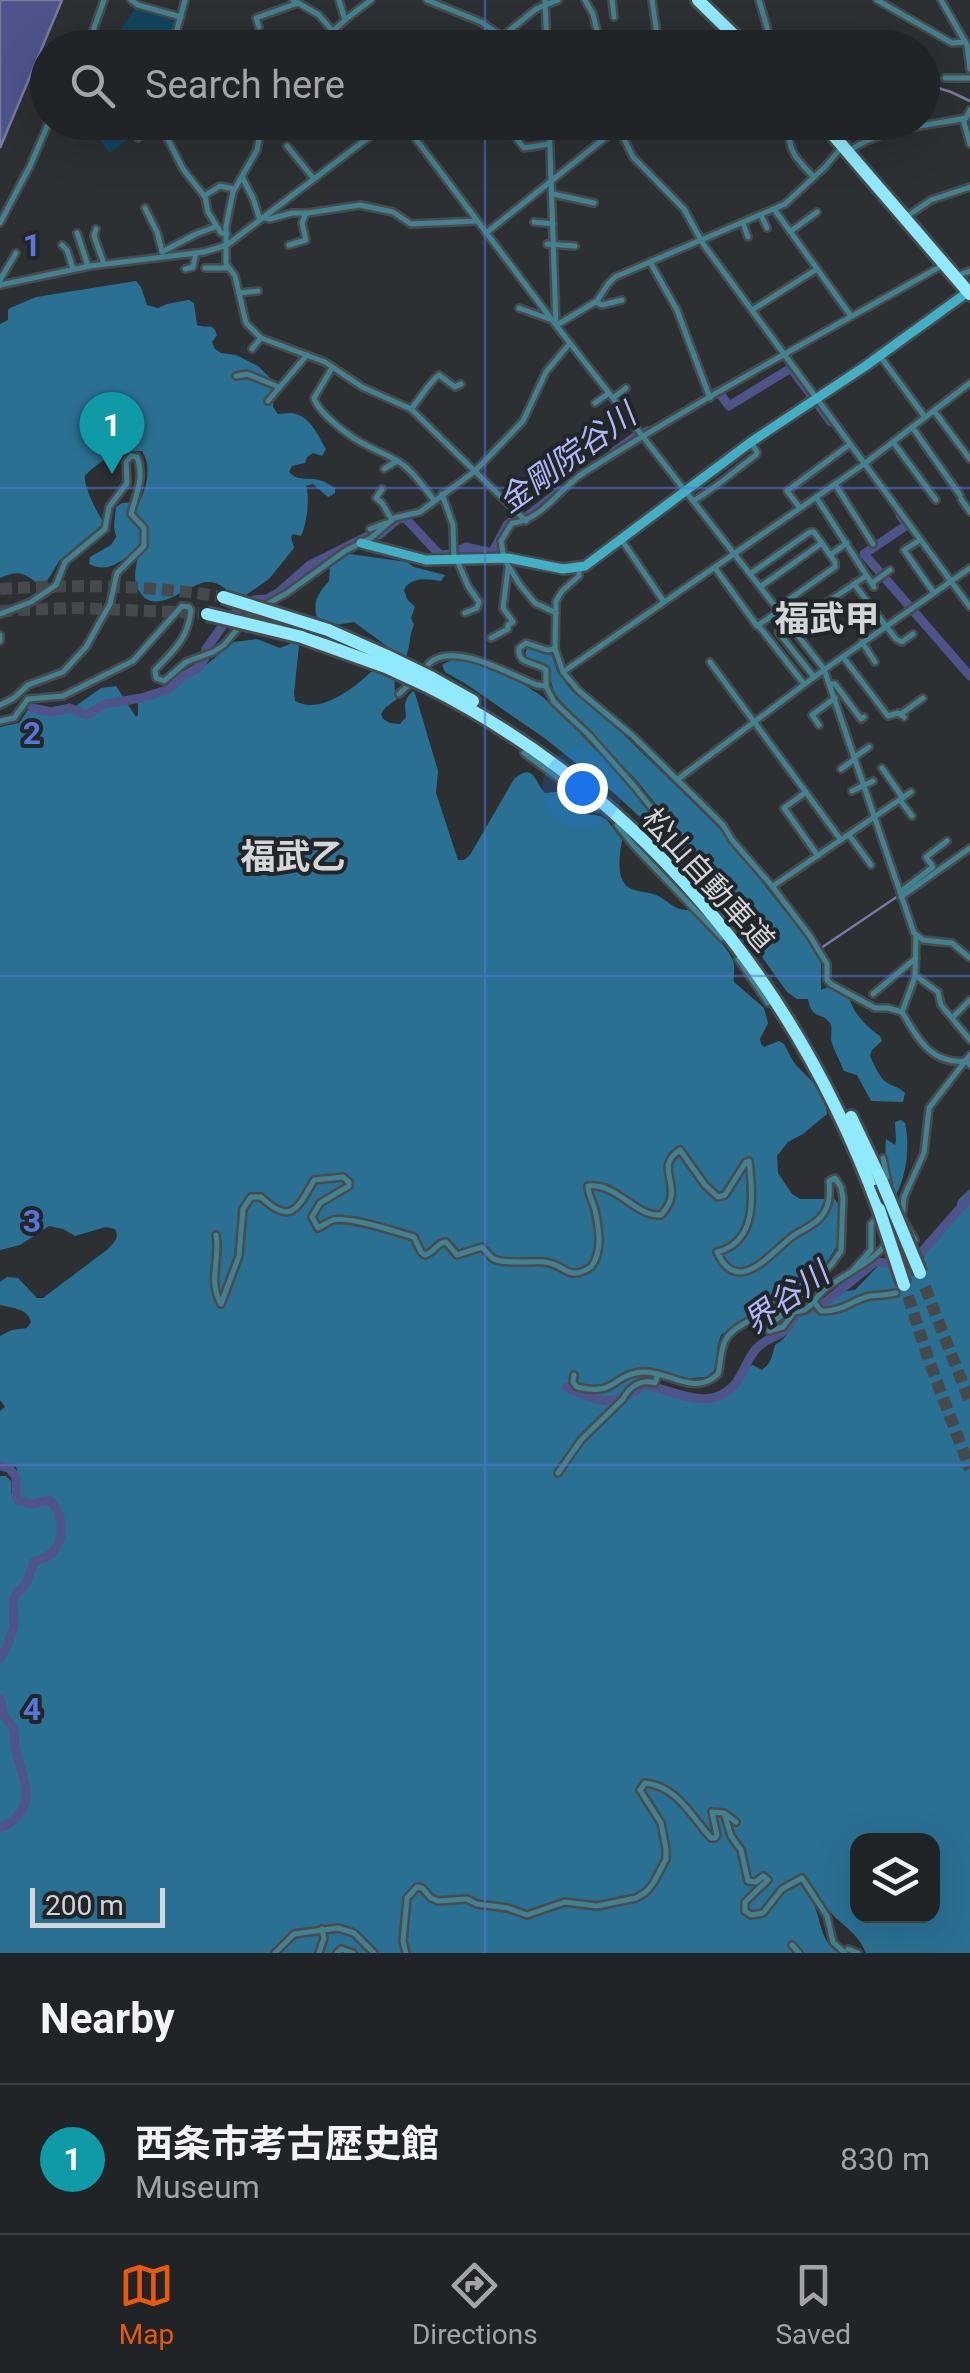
<!DOCTYPE html>
<html lang="en">
<head>
<meta charset="utf-8">
<style>
  :root { --surface:#212426; --page:#2d3032; --text:#f1f3f6; --muted:#a2a4a7; --line:#3e4143; --accent:#ea580c }
  body { margin:0; font-family:Roboto,"Noto Sans JP",sans-serif; background:var(--page); color:var(--text) }
  .controls { position:absolute; right:30px; bottom:30px; display:grid; overflow:hidden; border-radius:20px; box-shadow:0 10px 40px #0002 }
  .controls button { width:90px; height:90px; display:grid; place-items:center; padding:0; border:0; border-bottom:2px solid var(--line); background:var(--surface); color:var(--text); font:50px sans-serif }
  .scale { position:absolute; left:30px; bottom:25px; width:135px; box-sizing:border-box; padding-left:10px; border:5px solid #d3d6d8; border-top:0; font-size:28px; line-height:35px; white-space:nowrap; color:#d3d6d8; -webkit-text-stroke:8px #222629; paint-order:stroke }
  .you { position:absolute; left:582px; top:788px; width:35px; height:35px; margin:-25px; border:8px solid #fff; border-radius:50%; background:#1a73e8; box-shadow:0 0 0 15px #1a73e833 }
  .badge { display:grid; place-items:center; width:65px; height:65px; border-radius:50%; background:var(--accent); color:#fff; font-size:32px; font-weight:700 }
  .pin { position:absolute; translate:-50% -82px; filter:drop-shadow(0 2px 5px #0008) }
  .pin::after { content:''; position:absolute; top:52px; width:35px; height:30px; background:inherit; clip-path:polygon(0 0,100% 0,50% 100%) }
  .list { margin:0; padding:0; list-style:none }
  h2 { display:flex; justify-content:space-between; align-items:center; height:130px; margin:0; padding:0 40px; font-size:42px }
  h2 small { font-size:32px; font-weight:400; color:var(--muted) }
  .list li { display:grid; grid-template-columns:65px 1fr auto; gap:30px; align-items:center; box-sizing:border-box; height:150px; padding:0 40px; border-top:2px solid var(--line) }
  .list b { display:block; font-size:38px; white-space:nowrap }
  .list p { margin:0; font-size:32px; white-space:nowrap; color:var(--muted) }
  .list em { font-size:32px; font-style:normal; color:var(--muted) }
  .icon { flex:none; width:55px; height:55px; fill:none; stroke:currentColor; stroke-width:2; stroke-linecap:round; stroke-linejoin:round }
  .map { position:relative; flex:none; width:970px; height:1953px; overflow:hidden }
  .search { position:absolute; background:var(--surface); box-shadow:0 10px 40px #0002; left:30px; right:30px; top:30px; height:110px; display:flex; align-items:center; gap:25px; box-sizing:border-box; padding:0 35px; border-radius:55px; color:var(--muted); font-size:38px }
  .sheet { height:280px; background:var(--surface) }
  nav { display:flex; justify-content:space-around; align-items:center; box-sizing:border-box; height:140px; border-top:2px solid var(--line); background:var(--surface); font-size:28px; color:var(--muted) }
  nav a { display:grid; justify-items:center; gap:5px }
  nav .on { color:var(--accent) }
  .map>svg:first-child { display:block }
  .green { fill:#12445c }
  .forest { fill:#2a7093; fill-rule:evenodd }
  .water { fill:#4e538a; stroke:#767aa1; stroke-width:2.5 }
  .lines { fill:none; stroke-linecap:round; stroke-linejoin:round }
  .stream { stroke:#767aa1; stroke-width:2.5 }
  .river { stroke:#4e538a; stroke-width:9 }
  .highway-tunnel { stroke:#45494c; stroke-width:12; stroke-dasharray:12 6; stroke-linecap:butt }
  .street-casing { stroke:#474b4d; stroke-width:10 }
  .secondary-casing { stroke:#474b4d; stroke-width:14 }
  .highway-casing { stroke:#474b4d; stroke-width:18 }
  .street { stroke:#43818e; stroke-width:5 }
  .secondary { stroke:#43afc4; stroke-width:9 }
  .highway { stroke:#90e9fc; stroke-width:12 }
  .highway-bridge-casing { stroke:#474b4d; stroke-width:18; stroke-linecap:butt }
  .highway-bridge { stroke:#90e9fc; stroke-width:12 }
  .grid { fill:none; stroke:#5477d8; stroke-width:2.5; stroke-opacity:0.55 }
  .labels { text-anchor:middle; stroke-width:8; stroke-linejoin:round; paint-order:stroke }
  .street-label { font-size:30px; fill:#d3d6d8; stroke:#222629 }
  .water-label { font-size:32px; font-style:italic; fill:#afb8fb; stroke:#222629 }
  .quarter-label { font-size:35px; font-weight:bold; fill:#d3d6d8; stroke:#222629 }
  .grid-label { font-size:32px; text-anchor:middle; font-weight:bold; fill:#5477d8; stroke:#222629; stroke-width:8; stroke-linejoin:round; paint-order:stroke }
</style>
</head>
<body>
<div class="map">
<svg width="970" height="1953" viewBox="0 0 970 1953">
  <rect width="100%" height="100%" fill="#2c3033"/>
  <g class="green">
    <path d="M136,7L170,17L176,21L168,47H109Z"/>
    <path d="M87,123H142L132,136L110,153Z"/>
  </g>
  <g class="forest">
    <path d="M136,281L141,287L147,305L158,308L167,304L189,300L194,303L197,325C208,329 213,322 217,335L212,342L215,349L221,353L236,355L258,366L275,383L273,407L278,414C284,414 290,412 296,414C311,418 319,437 326,449L322,456L313,453L307,457L305,463L292,466L289,472C299,483 310,476 322,481C324,481 333,487 335,488V493L328,497L313,484L306,486C310,498 307,523 301,536L293,534L291,537L294,548L269,579L246,595C243,594 233,592 230,591C222,587 218,582 208,582C191,582 158,615 142,595C132,584 135,570 138,557L133,553C118,563 107,573 89,564L90,557L111,545L116,537L114,527L116,507L122,503L139,502C147,488 152,466 142,451C136,451 116,453 110,456C107,457 86,473 85,476C83,485 97,513 103,521V524L60,560L47,581L38,584C24,572 18,570 0,578V324L8,320V310L10,308L36,297Z"/>
    <path d="M350,554L407,562L414,567L445,575L441,581C428,579 411,576 404,590L407,599L415,607L411,618L414,625C409,635 411,640 408,650C403,673 389,672 397,699L385,708L381,714L383,719L390,723L400,724L406,717C405,704 403,701 413,691L415,693L438,771L436,793L458,860H464L470,855L514,779C534,762 534,781 545,793L567,791L578,800L586,814L600,816L607,820L622,840C620,853 615,877 628,887C637,893 650,891 660,897C671,903 674,910 688,910C701,920 731,949 734,964C735,970 733,976 734,982L764,1008L768,1023L760,1039L761,1044L764,1047L779,1041L784,1044C788,1051 791,1059 796,1065C811,1081 826,1091 827,1114L803,1134L788,1142L777,1156L778,1173L792,1194L800,1199H834L838,1203L839,1243L825,1265L811,1275L792,1303L754,1312L721,1335L717,1348L718,1357L715,1370L706,1377L680,1379L661,1371L655,1372L654,1378C657,1383 660,1388 665,1391C680,1405 713,1405 729,1393C738,1386 743,1375 749,1366L753,1365L762,1370C772,1363 772,1355 775,1345C790,1336 787,1331 796,1319C809,1302 835,1292 855,1290L878,1266L907,1270L923,1261L926,1249L954,1218L958,1200L970,1189V1953H866C860,1938 849,1929 837,1919C830,1912 827,1906 817,1901L814,1905C822,1923 821,1944 840,1953H0V1476H6L11,1481V1493L14,1496H19C21,1485 19,1477 16,1467L0,1463V1411L5,1407L0,1400V1336L12,1330L27,1328L31,1322C28,1308 12,1308 0,1305V1282L7,1277L18,1278L37,1298H43L108,1249C114,1242 120,1238 115,1229L106,1227L75,1236L63,1229L49,1226L20,1245L0,1250V727L19,723L28,710L37,709L50,715L70,710L101,688L116,686L136,717L138,715V697L144,694L155,696L174,688L184,678L201,669L234,642L257,639L280,648L295,642L299,646L294,693L295,701C321,715 354,688 372,671L387,674L392,664V650L354,622L335,625L317,617C312,602 319,592 329,581L330,566ZM858,1840H932V1916H858Z"/>
    <path d="M528,647L552,655L557,671L571,690L623,734L721,830L806,938L821,963V990L838,983C853,990 846,990 851,1003C856,1016 869,1029 880,1036L882,1041L872,1050L870,1056C874,1064 879,1077 886,1082C893,1087 898,1086 905,1093L903,1102L871,1101L857,1075L844,1071C840,1061 833,1049 831,1039C831,1034 833,1026 829,1022C821,1011 812,1021 808,999H797L787,992L753,944L709,888L701,875L697,857L688,845L638,782L558,698C541,670 566,672 527,658L525,653Z"/>
    <path d="M451,660C477,659 524,682 544,698C594,745 638,795 680,849V854L615,794L543,737L466,684L445,672L442,665Z"/>
    <path d="M901,1120L905,1123C910,1147 907,1173 896,1195L892,1194C888,1179 884,1154 886,1139L895,1145L896,1140L895,1122Z"/>
  </g>
  <path class="water" d="M0,0H62L0,148Z"/>
  <g class="lines">
    <g class="stream">
      <path d="M922,83L951,92L970,101"/>
      <path d="M954,857L970,845"/>
      <path d="M821,948L898,896"/>
    </g>
    <g class="river">
      <path d="M713,394L718,391L729,406L791,368L831,422"/>
      <path d="M614,452L636,436L648,431"/>
      <path d="M900,515L907,525L864,554L970,676"/>
      <path d="M32,708L51,712L70,708L86,715L105,704L141,698L167,690L182,677L199,667L205,658L206,649L224,624L239,609L254,600L267,599L278,593L310,565L370,535H379L399,518L406,519L440,555L451,554L466,547L492,553L507,525L514,519L521,521L561,490"/>
      <path d="M566,1387C601,1403 610,1408 645,1385C675,1390 709,1414 735,1384C743,1374 747,1360 755,1350C772,1331 782,1343 796,1314L822,1305L875,1262C893,1264 905,1266 919,1255L970,1197"/>
      <path d="M0,1466L9,1468L16,1477V1495L19,1501L32,1504L49,1500C62,1509 65,1534 56,1548C52,1556 42,1559 34,1562L26,1584L16,1594L13,1602L14,1626L8,1644L0,1659"/>
      <path d="M0,1699C2,1704 2,1710 4,1715C5,1718 12,1725 13,1728C15,1735 14,1744 16,1752C25,1784 39,1810 0,1828"/>
    </g>
    <g class="highway-tunnel">
      <path d="M0,589C73,584 145,585 217,596"/>
      <path d="M0,611L75,608L199,613"/>
      <path d="M925,1287L970,1402"/>
      <path d="M908,1296L929,1361L970,1469"/>
    </g>
    <g class="street-casing">
      <g id="street">
        <path d="M131,0L138,5L181,17"/>
        <path d="M293,0L319,15L347,48"/>
        <path d="M427,0L481,22L502,36"/>
        <path d="M545,0L547,48"/>
        <path d="M585,0L593,14L597,31"/>
        <path d="M612,0L614,17"/>
        <path d="M652,0L659,48"/>
        <path d="M759,0L773,48"/>
        <path d="M877,0L952,43L965,42"/>
        <path d="M941,0L967,45L970,69"/>
        <path d="M346,19L371,0"/>
        <path d="M259,27L256,18L298,3"/>
        <path d="M364,47V48"/>
        <path d="M87,48L104,0"/>
        <path d="M172,48L185,0"/>
        <path d="M315,48L345,20L339,0"/>
        <path d="M488,48L536,9L558,0"/>
        <path d="M570,48H572"/>
        <path d="M945,78H970"/>
        <path d="M963,119L970,144"/>
        <path d="M159,122L183,169L205,197L208,212L221,233L227,234"/>
        <path d="M262,122L257,150L233,192L226,226V264L235,276L246,323L261,338L325,362L362,387L411,409L526,521"/>
        <path d="M403,122L552,320L824,669L914,933L923,940L952,943L970,958"/>
        <path d="M507,122L512,133L524,148L549,144"/>
        <path d="M549,122L556,324"/>
        <path d="M649,122L650,129L673,132V122"/>
        <path d="M788,122C788,151 794,157 814,177"/>
        <path d="M618,127L633,157L684,209L701,240"/>
        <path d="M138,138L149,122"/>
        <path d="M287,146L314,179"/>
        <path d="M849,151C881,128 927,126 966,118L970,110"/>
        <path d="M242,177L253,198L260,220"/>
        <path d="M553,194L594,203"/>
        <path d="M204,196L220,186L234,189"/>
        <path d="M145,208L157,232L162,251"/>
        <path d="M774,209L851,316"/>
        <path d="M761,215L767,228"/>
        <path d="M906,217L931,200L970,187"/>
        <path d="M264,218L270,219L292,213H308L360,205L393,212L411,224L477,221"/>
        <path d="M534,222L553,224"/>
        <path d="M0,223L30,166L49,122"/>
        <path d="M743,223L748,237"/>
        <path d="M96,229L94,236L104,264"/>
        <path d="M791,231L817,212"/>
        <path d="M77,233L88,266"/>
        <path d="M486,233L625,122"/>
        <path d="M701,241L970,607"/>
        <path d="M547,244L575,246"/>
        <path d="M62,245L67,250L73,269"/>
        <path d="M289,245L306,240L302,223L306,213"/>
        <path d="M162,252L196,234L215,227"/>
        <path d="M650,262L677,310L710,398"/>
        <path d="M205,268H229"/>
        <path d="M185,269L193,267L196,253"/>
        <path d="M958,275L970,271"/>
        <path d="M0,285L90,266L204,252L227,245L389,122"/>
        <path d="M0,285V280L16,253"/>
        <path d="M239,293L258,291"/>
        <path d="M596,302L602,305L622,300"/>
        <path d="M519,308L552,320"/>
        <path d="M752,310L817,269"/>
        <path d="M557,325L597,301L608,284L615,277L785,204L825,167L841,148"/>
        <path d="M252,349L261,338"/>
        <path d="M880,356L925,417"/>
        <path d="M332,368L314,398C318,413 351,438 366,445C380,453 397,458 408,469C417,477 426,490 434,500"/>
        <path d="M236,376L247,374L279,387"/>
        <path d="M613,398L626,388"/>
        <path d="M268,401L307,355"/>
        <path d="M595,403L609,393"/>
        <path d="M411,409C421,398 428,383 439,375L455,387L461,384"/>
        <path d="M934,411L970,459"/>
        <path d="M912,427L960,495"/>
        <path d="M893,442L936,500"/>
        <path d="M384,469L397,461"/>
        <path d="M835,484L873,544"/>
        <path d="M382,489L376,498L382,503L392,520"/>
        <path d="M442,494L453,525L454,559"/>
        <path d="M816,497L874,587"/>
        <path d="M961,499L970,512"/>
        <path d="M693,501C716,488 734,471 756,455L757,452L751,442"/>
        <path d="M800,508L787,491L849,445"/>
        <path d="M370,529L386,523"/>
        <path d="M621,539L664,602"/>
        <path d="M920,540L904,550L934,593"/>
        <path d="M830,555L847,543"/>
        <path d="M457,560L468,586L479,602L477,608L465,613"/>
        <path d="M579,568V576L562,591L556,601L555,649L563,672L579,691L633,736L723,825L732,840L772,886L810,936L827,964V980L831,984L875,1008H888L902,1012"/>
        <path d="M715,568L757,626L792,602"/>
        <path d="M750,574L810,532H814L835,562V567L777,608"/>
        <path d="M872,583L890,570"/>
        <path d="M854,584L896,639L902,642L913,634"/>
        <path d="M760,587L822,543"/>
        <path d="M556,613L535,603L520,585L504,559L501,541L512,523C542,521 560,487 585,472C701,399 823,333 943,265"/>
        <path d="M0,614L31,602L56,585L65,562L105,529L109,507L127,483L126,462L131,456L137,457C145,477 136,494 131,514L144,528V546L117,573L110,604L86,647L63,672L28,685L14,698L0,705"/>
        <path d="M787,622L779,627V633L814,677"/>
        <path d="M758,625L804,684"/>
        <path d="M791,627L866,576"/>
        <path d="M0,635V641"/>
        <path d="M491,638L508,629V625L513,622L503,608L508,569"/>
        <path d="M862,642L875,662"/>
        <path d="M554,649L547,650L526,643L519,648C517,666 535,661 546,670V686L554,702L589,735L634,786L687,853L689,857L686,864"/>
        <path d="M843,657L888,716L898,713L904,717"/>
        <path d="M710,662L841,840"/>
        <path d="M563,672L864,464L970,383"/>
        <path d="M421,673C423,671 429,663 432,661C458,643 511,675 537,685L546,686"/>
        <path d="M831,684H835L861,719L864,717"/>
        <path d="M399,694L413,681"/>
        <path d="M901,714L923,698"/>
        <path d="M0,721L14,718L28,699L63,696L133,661L182,606L189,607L191,610C188,639 174,650 155,670L156,678L164,681L186,662L213,652L224,645L251,613L287,593L345,551L371,538L394,518L420,512L475,471L523,421L546,372L570,343"/>
        <path d="M819,725L812,715L835,698"/>
        <path d="M524,753L598,808"/>
        <path d="M855,757L869,747"/>
        <path d="M882,768L903,798"/>
        <path d="M841,769L855,759"/>
        <path d="M678,779L821,672L970,568"/>
        <path d="M852,791L873,781"/>
        <path d="M806,792L784,808L818,856"/>
        <path d="M900,800L912,816"/>
        <path d="M617,825L634,846L722,938"/>
        <path d="M849,835L871,865"/>
        <path d="M773,886L911,792"/>
        <path d="M900,892L933,867L926,857L947,841"/>
        <path d="M901,897L970,848"/>
        <path d="M916,935L915,977L902,1012C918,1039 931,1065 967,1061L970,1065"/>
        <path d="M738,959L768,1003"/>
        <path d="M916,976L938,992L941,1005L970,1040"/>
        <path d="M873,994L916,958"/>
        <path d="M953,1017L970,1000"/>
        <path d="M883,1158L888,1183"/>
        <path d="M902,1218L904,1197L924,1153L929,1108L970,1055"/>
        <path d="M904,1221L915,1240"/>
        <path d="M216,1235C221,1259 207,1279 221,1304L239,1256L243,1209L251,1197H261C291,1226 298,1208 314,1180L343,1177L349,1182V1186L320,1203L312,1217L318,1228C323,1226 327,1222 333,1220C350,1216 396,1232 414,1237L421,1252L425,1255C434,1253 437,1242 446,1242L457,1255L482,1247C486,1251 489,1256 494,1259C502,1264 533,1261 545,1262C567,1265 567,1282 591,1267C603,1251 599,1229 595,1210C593,1201 588,1195 588,1186C618,1183 635,1217 661,1215C688,1186 651,1169 680,1150L705,1185L718,1197L725,1195L746,1162L749,1161C753,1194 758,1242 717,1252C738,1298 771,1252 793,1236C801,1230 813,1226 820,1218C830,1207 830,1195 829,1181L835,1178L841,1187L843,1198L841,1251L831,1265L811,1283L799,1302L773,1322L769,1331L783,1327L794,1312L805,1310L814,1302"/>
        <path d="M886,1244C867,1269 826,1280 814,1302L821,1311C842,1312 852,1300 870,1296C878,1295 887,1295 896,1293"/>
        <path d="M854,1269L871,1250V1224L879,1215"/>
        <path d="M574,1375L573,1382L577,1387C618,1397 612,1373 644,1372C668,1371 695,1397 718,1374C721,1364 720,1351 725,1341C733,1324 771,1310 789,1308"/>
        <path d="M558,1473L581,1440L623,1399C630,1386 641,1379 655,1383L658,1374"/>
        <path d="M725,1816L731,1836L741,1850L748,1881L756,1882L763,1876L768,1880L745,1902V1911L751,1915L763,1913L782,1889L802,1878L827,1916L833,1942L845,1953"/>
        <path d="M792,1945L799,1953"/>
        <path d="M848,1949L858,1953"/>
        <path d="M275,1953L294,1934L338,1928L354,1933L374,1953"/>
        <path d="M319,1953L324,1938L322,1929"/>
        <path d="M337,1953L341,1949L353,1953"/>
        <path d="M406,1953L403,1941L407,1898L417,1887L422,1888L431,1898L438,1901L467,1899L477,1904L508,1908L527,1915L565,1902L597,1906L636,1898L646,1892L654,1882L666,1859V1849L661,1823L640,1790L645,1783C677,1786 691,1816 711,1838H715L717,1835L712,1812L724,1813L736,1822"/>
      </g>
    </g>
    <g class="secondary-casing">
      <path id="secondary" d="M361,543L426,560L508,558L563,569L585,566L751,442L864,367L968,292"/>
    </g>
    <g class="highway-casing">
      <g id="highway">
        <path d="M698,0L747,48"/>
        <path d="M822,122L970,294"/>
        <path d="M328,630L387,656"/>
        <path d="M302,637L386,667"/>
        <path d="M432,678L473,701"/>
        <path d="M425,685C642,794 796,983 879,1209"/>
        <path d="M851,1117L882,1182"/>
      </g>
    </g>
    <use href="#street" class="street"/>
    <use href="#secondary" class="secondary"/>
    <use href="#highway" class="highway"/>
    <g class="highway-bridge-casing">
      <g id="highway-bridge">
        <path d="M223,597L328,630"/>
        <path d="M207,614L302,637"/>
        <path d="M387,656L432,678"/>
        <path d="M386,667L425,685"/>
        <path d="M882,1182L920,1273"/>
        <path d="M879,1209L904,1285"/>
      </g>
    </g>
    <use href="#highway-bridge" class="highway-bridge"/>
  </g>
  <path class="grid" d="M485,0V48M485,122V1953M0,488H970M0,976H970M0,1465H970"/>
  <g class="labels">
    <g class="street-label">
      <text transform="translate(708 880) rotate(48)" y="10">松山自動車道</text>
    </g>
    <g class="water-label">
      <text transform="translate(567 458) rotate(-36)" y="11">金剛院谷川</text>
      <text transform="translate(786 1298) rotate(-36)" y="11">界谷川</text>
    </g>
    <g class="quarter-label">
      <text x="827" y="631">福武甲</text>
      <text x="293" y="869">福武乙</text>
    </g>
  </g>
  <g class="grid-label">
    <text x="32" y="256">1</text>
    <text x="32" y="744">2</text>
    <text x="32" y="1232">3</text>
    <text x="32" y="1720">4</text>
  </g>
</svg>
<div class="controls">
<button><svg class="icon" aria-label="layers" viewBox="0 0 24 24"><path d="M12 4l9 5-9 5-9-5zM3 14l9 5 9-5"/></svg></button>
</div>
<div class="scale">200 m</div>
<div class="you"></div>
<div class="pin badge" style="left:112px;top:474px;background:#0f9aa8">1</div>
<div class="search"><svg class="icon" aria-label="search" viewBox="0 0 24 24"><circle cx="10" cy="10" r="6"/><path d="M15 15l6 6"/></svg>Search here</div>
</div>
<section class="sheet">
<h2>Nearby<small></small></h2>
<ul class="list">
<li><span class="badge" style="background:#0f9aa8">1</span><div><b>西条市考古歴史館</b><p>Museum</p></div><em>830 m</em></li>
</ul>
</section>
<nav>
<a class="on"><svg class="icon" aria-label="map" viewBox="0 0 24 24"><path d="M3 6l6-2 6 2 6-2v14l-6 2-6-2-6 2zM9 4v14M15 6v14"/></svg>Map</a>
<a><svg class="icon" aria-label="directions" viewBox="0 0 24 24"><path d="M12 3l9 9-9 9-9-9zM9 14v-3h6M13 9l2 2-2 2"/></svg>Directions</a>
<a><svg class="icon" aria-label="saved" viewBox="0 0 24 24"><path d="M7 4h10v16l-5-4-5 4z"/></svg>Saved</a>
</nav>
</body>
</html>
